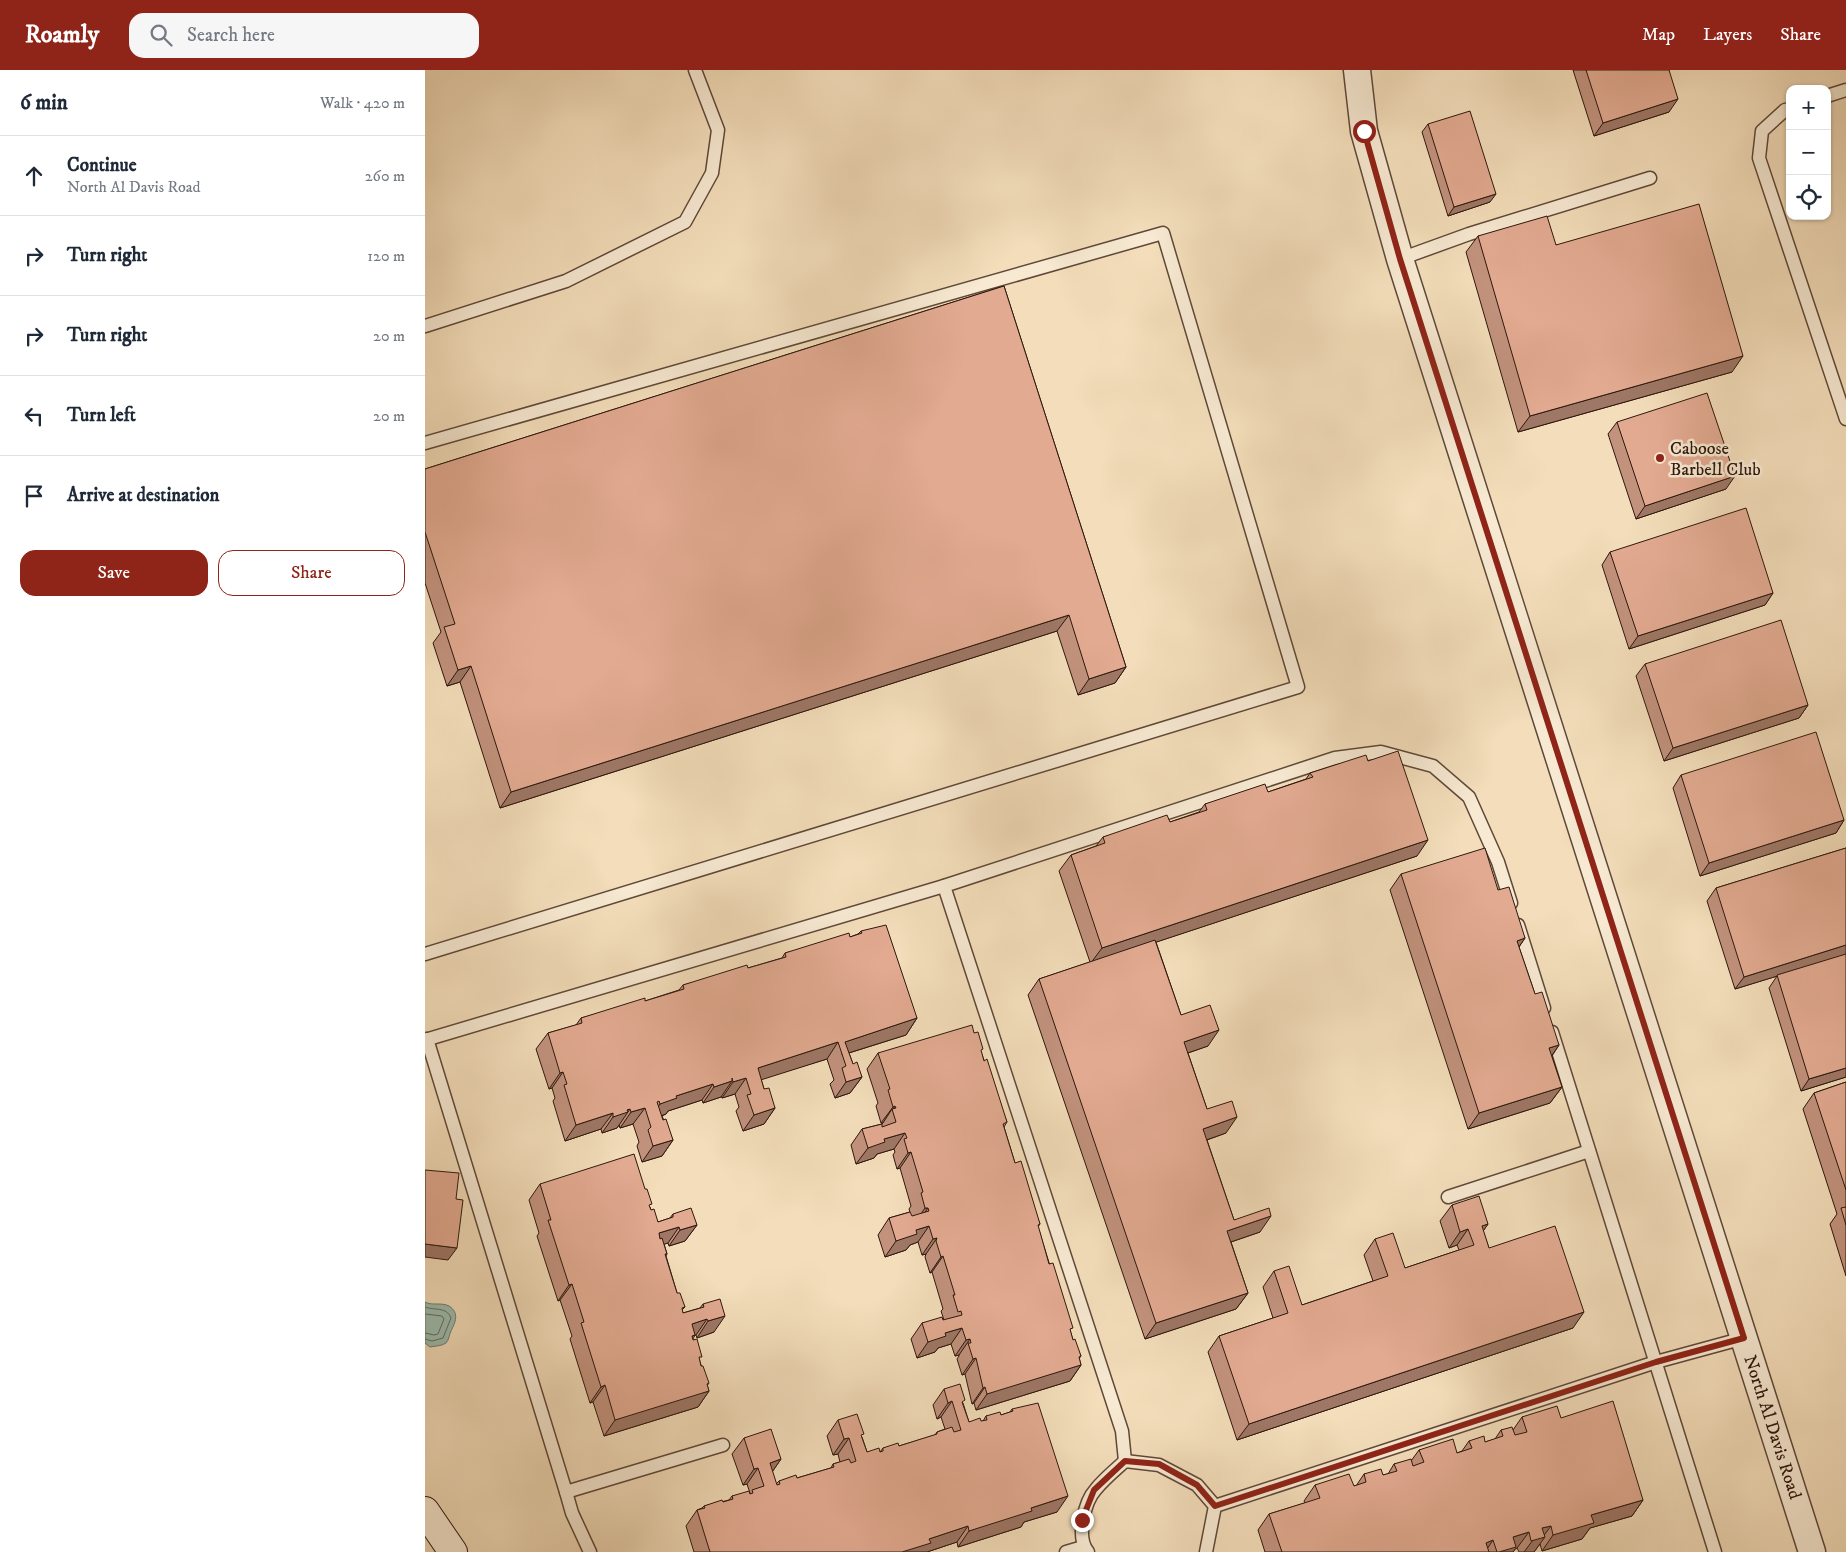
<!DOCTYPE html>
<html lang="en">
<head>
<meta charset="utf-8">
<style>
  :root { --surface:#fff; --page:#f6f6f7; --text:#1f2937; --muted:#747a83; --line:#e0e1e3; --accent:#8f2418 }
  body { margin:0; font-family:"IM FELL DW Pica",serif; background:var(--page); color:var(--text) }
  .controls { position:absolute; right:15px; top:15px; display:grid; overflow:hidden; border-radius:10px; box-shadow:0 1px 4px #0004 }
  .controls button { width:45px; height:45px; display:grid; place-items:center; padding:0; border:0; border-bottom:1px solid var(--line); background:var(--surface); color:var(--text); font:25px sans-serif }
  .stop { position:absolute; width:15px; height:15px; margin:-11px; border:4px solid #8f2418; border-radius:50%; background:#fff }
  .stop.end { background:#8f2418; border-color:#fff; box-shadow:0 1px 5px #0008 }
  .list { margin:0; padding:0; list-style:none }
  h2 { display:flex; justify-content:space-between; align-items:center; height:65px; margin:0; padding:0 20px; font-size:21px }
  h2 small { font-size:16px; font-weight:400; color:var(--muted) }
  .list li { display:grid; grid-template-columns:32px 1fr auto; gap:15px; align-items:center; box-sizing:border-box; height:80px; padding:0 20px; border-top:1px solid var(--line) }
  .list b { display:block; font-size:19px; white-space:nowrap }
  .list p { margin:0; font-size:16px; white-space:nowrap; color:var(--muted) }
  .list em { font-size:16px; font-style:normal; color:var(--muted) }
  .actions { display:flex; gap:10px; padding:15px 20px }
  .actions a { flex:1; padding:11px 0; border:1px solid var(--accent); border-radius:15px; text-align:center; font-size:18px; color:var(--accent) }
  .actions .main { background:var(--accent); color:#fff }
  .icon { flex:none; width:28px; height:28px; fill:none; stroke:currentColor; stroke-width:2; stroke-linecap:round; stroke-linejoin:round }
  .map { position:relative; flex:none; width:1421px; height:1482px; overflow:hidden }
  header { display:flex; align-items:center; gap:30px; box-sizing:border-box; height:70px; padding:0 25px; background:var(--accent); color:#fff }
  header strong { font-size:24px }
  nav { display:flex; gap:28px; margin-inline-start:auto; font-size:18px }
  .search { width:350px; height:45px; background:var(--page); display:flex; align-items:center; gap:12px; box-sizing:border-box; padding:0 18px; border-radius:15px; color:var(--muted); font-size:19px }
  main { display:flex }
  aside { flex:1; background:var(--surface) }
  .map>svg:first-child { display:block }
  .water { fill:#9bbcaf; stroke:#6f7a6e }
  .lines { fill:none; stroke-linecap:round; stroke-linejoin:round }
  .shore { stroke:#646a5e; stroke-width:1 }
  .service-casing { stroke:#5f4838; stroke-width:15 }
  .minor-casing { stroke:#5f4838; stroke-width:29 }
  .secondary-casing { stroke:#2e170d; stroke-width:30 }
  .service { stroke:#f7e9d2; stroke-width:12 }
  .minor { stroke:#f7e9d2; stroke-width:26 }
  .secondary { stroke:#f7e9d2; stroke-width:28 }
  .wall { fill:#c2927d; stroke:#2e170d }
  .shaded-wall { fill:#9e7766; stroke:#2e170d }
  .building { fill:#e2aa91; stroke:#2e170d }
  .route { stroke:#8f2418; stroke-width:6 }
  .poi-dot { fill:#8f2418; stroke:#f7e9d2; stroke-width:2 }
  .labels { text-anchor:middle; stroke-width:5; stroke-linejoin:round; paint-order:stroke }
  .poi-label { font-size:18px; fill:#2e170d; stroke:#f7e9d2; text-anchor:start }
  .street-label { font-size:18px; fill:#2e170d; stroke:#f7e9d2 }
</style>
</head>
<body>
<header>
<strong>Roamly</strong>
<div class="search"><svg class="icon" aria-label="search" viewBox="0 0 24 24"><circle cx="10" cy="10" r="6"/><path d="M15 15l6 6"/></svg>Search here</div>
<nav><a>Map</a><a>Layers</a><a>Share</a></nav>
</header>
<main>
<aside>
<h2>6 min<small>Walk · 420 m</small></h2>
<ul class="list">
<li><svg class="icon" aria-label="ahead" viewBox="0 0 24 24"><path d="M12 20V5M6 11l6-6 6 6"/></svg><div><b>Continue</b><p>North Al Davis Road</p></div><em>260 m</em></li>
<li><svg class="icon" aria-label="right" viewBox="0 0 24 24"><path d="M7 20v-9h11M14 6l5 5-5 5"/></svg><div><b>Turn right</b></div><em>120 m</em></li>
<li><svg class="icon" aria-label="right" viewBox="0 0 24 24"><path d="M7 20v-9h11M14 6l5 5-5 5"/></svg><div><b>Turn right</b></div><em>20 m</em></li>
<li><svg class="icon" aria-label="left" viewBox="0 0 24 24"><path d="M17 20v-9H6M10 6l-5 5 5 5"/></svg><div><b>Turn left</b></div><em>20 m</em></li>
<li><svg class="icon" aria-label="arrive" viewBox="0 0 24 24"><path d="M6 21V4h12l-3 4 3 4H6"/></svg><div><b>Arrive at destination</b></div></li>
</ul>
<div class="actions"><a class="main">Save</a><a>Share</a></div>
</aside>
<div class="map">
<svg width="1421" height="1482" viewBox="0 0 1421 1482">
  <rect width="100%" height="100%" fill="#f3ddba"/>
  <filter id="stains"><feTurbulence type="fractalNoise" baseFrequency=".004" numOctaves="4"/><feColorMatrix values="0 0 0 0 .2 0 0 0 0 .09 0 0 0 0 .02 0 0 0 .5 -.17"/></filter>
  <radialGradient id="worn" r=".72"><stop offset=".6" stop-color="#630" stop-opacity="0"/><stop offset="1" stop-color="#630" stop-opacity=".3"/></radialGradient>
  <path class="water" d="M0,1232C7,1236 16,1232 24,1236C35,1243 30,1253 26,1261C24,1265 24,1270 21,1273C17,1276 10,1276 5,1277L0,1273Z"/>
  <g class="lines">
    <g class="shore">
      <path d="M0,1237C10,1241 21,1236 26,1248L18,1268L7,1271L0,1269"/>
      <path d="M0,1244L17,1246L19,1249L13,1264L9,1265L0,1263"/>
    </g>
    <g class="service-casing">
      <g id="service">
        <path d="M1402,26L1421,20"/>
        <path d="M1365,39L1360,40L1337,61L1334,88L1421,349"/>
        <path d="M975,189L1044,164L1225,108"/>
        <path d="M0,256L141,211L260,152L287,103L293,60L270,0"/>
        <path d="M0,373L738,163L873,617L0,884"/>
        <path d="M1093,855L1119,938"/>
        <path d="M1127,962L1290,1482"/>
        <path d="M2,969L141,1422L147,1443L165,1482"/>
        <path d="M0,970L519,816"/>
        <path d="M1023,1127L1164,1081"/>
        <path d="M700,1391L697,1361L519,816L910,688L956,682L1008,696L1044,727L1073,792L1086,833"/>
        <path d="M141,1422L298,1375"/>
        <path d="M790,1436L1231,1292L1319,1268"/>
        <path d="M641,1482L658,1477"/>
        <path d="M663,1482C651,1468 659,1432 671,1419C679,1409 690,1400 700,1391L734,1395L772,1415L790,1436L781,1482"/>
      </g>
    </g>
    <g class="minor-casing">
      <path id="minor" d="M932,0L939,61L975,189L1387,1482"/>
    </g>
    <g class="secondary-casing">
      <path id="secondary" d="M0,1441L28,1482"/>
    </g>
    <use href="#service" class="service"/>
    <use href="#minor" class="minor"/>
    <use href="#secondary" class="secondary"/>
  </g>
  <g class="wall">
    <path d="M1148,0H1244V42L1169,66Z"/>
    <path d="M1003,54L1065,132L1023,146L997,62Z"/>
    <path d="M1053,166L1131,175L1307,302L1093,362L1041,182Z"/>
    <path d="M579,216L701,597L690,613L653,625L632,561L75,738L35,612L22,616L8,573L16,562L0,513V399Z"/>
    <path d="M1192,352L1301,419L1211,449L1183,364Z"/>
    <path d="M1185,482L1348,523L1340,535L1204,579L1177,495Z"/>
    <path d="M1220,594L1383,635L1374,648L1239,691L1211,606Z"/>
    <path d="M943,691L992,786L731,872L756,945L783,976L763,983L782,1039L801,1063L782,1070L809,1150L835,1162L806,1172L823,1223L811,1239L720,1269L603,925L614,909L665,892L634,801L646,785L671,776L678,767L745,752L774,742L780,734L843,722L881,709L885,703Z"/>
    <path d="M1256,705L1419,750L1411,763L1275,806L1248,718Z"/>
    <path d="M1421,778V1007L1376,1021L1344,918L1352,906L1310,919L1282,831L1291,818Z"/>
    <path d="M976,804L1073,820L1100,868L1094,877L1110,924L1134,975L1127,986L1137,1017L1125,1033L1043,1059L965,820Z"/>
    <path d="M436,861L492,948L481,965L424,983L428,994L437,1007L425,1023L410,1028L405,1014L409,1010L402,989L336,1009L339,1019L350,1038L339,1054L318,1061L311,1041L314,1037L310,1024L297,1028L296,1026V1027L278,1033L277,1030L243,1041L241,1044L237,1046L248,1070L237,1086L217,1092L212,1076L214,1072L208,1054L195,1058L194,1055L192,1058L177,1063L176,1059L140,1071L128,1031L130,1028L127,1018L124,1019L111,979L123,963L151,955L156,948L220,931L254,920L258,915L323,898L357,888L360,883L425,867L433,864Z"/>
    <path d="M556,982L582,1052L579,1057L590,1093L615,1154L613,1157L648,1270L656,1286L654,1288L656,1295L645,1311L551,1340L549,1333L547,1334L540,1304L537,1305L532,1289L534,1286V1285L530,1286L526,1274L513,1278L510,1282L492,1288L486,1269L497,1253L519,1250L516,1241L518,1239L507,1202L505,1203L500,1187L501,1184L497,1185L493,1172L485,1175L481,1180L460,1187L453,1165L464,1148L485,1142L484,1139L486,1136L475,1098L472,1099L468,1085L470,1082L469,1079L452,1084L449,1088L431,1094L426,1075L437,1059L457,1054L458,1053H456L451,1036L453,1033L442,999L453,983Z"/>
    <path d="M1421,1012V1206L1405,1154L1412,1144L1378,1039L1389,1023Z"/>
    <path d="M115,1114L225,1137L226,1140L233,1152L245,1148L248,1144L272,1155L260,1171L244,1176L243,1173L239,1174L242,1184L241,1186L252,1223L260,1237L257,1240L258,1243L275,1238L278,1234L289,1262L272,1268L271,1265H270L268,1269L284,1321L273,1337L179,1366L168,1332L165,1333L145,1269L147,1266L135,1230L133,1231L112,1166L114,1163L104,1130Z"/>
    <path d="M1027,1135L1063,1154L1058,1161L1064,1178L1148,1258L812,1370L783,1282L794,1266L848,1248L838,1217L849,1201L877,1235L948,1211L939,1185L950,1169L980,1198L1034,1180L1032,1175L1024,1178L1015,1151Z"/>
    <path d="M519,1319L538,1333L544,1352L558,1351L561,1346L576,1345L585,1342L587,1339L632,1442L599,1452L596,1457L533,1477L532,1472L502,1482H269L261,1456L272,1440L277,1438L279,1436L304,1430L307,1426L324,1424L325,1423L322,1414L318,1415L307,1384L319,1368L356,1389L347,1402L351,1414L354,1411L372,1408L406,1398L408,1394L415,1392L413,1384L408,1385L402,1366L413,1350L437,1367L442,1382H455L458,1378L474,1376L510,1365L512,1362L520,1359L516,1347L512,1349L508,1335Z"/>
    <path d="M1097,1347L1136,1348L1218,1430L1207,1446L1165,1458L1157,1469L1117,1481L1115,1474L1109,1482H1094L1092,1478L1090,1479L1088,1482H840L833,1460L844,1444L880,1433L879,1431L890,1415L929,1416H931L939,1404L958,1405L963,1404L969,1394L986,1391L994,1380L1032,1383L1037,1381L1044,1371L1060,1372L1070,1369L1076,1360H1088Z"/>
  </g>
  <g class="shaded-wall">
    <path d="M1253,29L1244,42L1169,66L1178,53Z"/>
    <path d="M1071,124L1065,132L1023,146L1029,137Z"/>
    <path d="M1318,286L1307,302L1093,362L1105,346Z"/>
    <path d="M1310,406L1301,419L1211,449L1220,436Z"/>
    <path d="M1348,523L1340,535L1204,579L1213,566Z"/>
    <path d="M644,545L632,561L75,738L86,722Z"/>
    <path d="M46,596L35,612L22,616L33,600Z"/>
    <path d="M701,597L690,613L653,625L664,609Z"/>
    <path d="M1383,635L1374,648L1239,691L1248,678Z"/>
    <path d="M1419,750L1411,763L1275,806L1284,793Z"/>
    <path d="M1003,770L992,786L665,894L677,878Z"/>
    <path d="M1100,868L1089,884L1092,871Z"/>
    <path d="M1421,875V885L1310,919L1319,907Z"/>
    <path d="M492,948L481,965L417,985L420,972Z"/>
    <path d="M794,960L783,976L748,988L759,972Z"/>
    <path d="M413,972L402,989L323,1014L333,998Z"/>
    <path d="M1134,975L1123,991L1124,978Z"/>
    <path d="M1421,998V1007L1376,1021L1384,1009Z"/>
    <path d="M138,1002L127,1018L124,1019L135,1003Z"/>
    <path d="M437,1007L425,1023L410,1028L421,1012Z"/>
    <path d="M321,1008L310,1024L297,1028L308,1012Z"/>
    <path d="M307,1011L296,1027L278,1033L289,1017Z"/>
    <path d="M288,1014L277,1030L243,1041L241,1044L224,1050L235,1034L251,1026Z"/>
    <path d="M1137,1017L1125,1033L1043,1059L1054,1043Z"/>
    <path d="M470,1036L468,1040L467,1039L458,1053H456L468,1037Z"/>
    <path d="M220,1038L208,1054L195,1058L206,1042Z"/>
    <path d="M350,1038L339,1054L318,1061L329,1045Z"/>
    <path d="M205,1039L192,1058L177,1063L188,1047L202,1040Z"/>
    <path d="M188,1043L176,1059L140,1071L151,1055Z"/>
    <path d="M812,1047L801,1063L767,1075L778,1059Z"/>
    <path d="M480,1063L469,1079L452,1084L449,1088L431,1094L443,1078L459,1069Z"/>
    <path d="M248,1070L237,1086L217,1092L228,1076Z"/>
    <path d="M486,1082L475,1098L472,1099L483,1083Z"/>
    <path d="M500,1138H503L492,1154H489Z"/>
    <path d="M846,1146L835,1162L791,1177L802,1161Z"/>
    <path d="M1063,1154L1052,1170L1057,1156Z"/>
    <path d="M272,1155L260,1171L244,1176L255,1160Z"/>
    <path d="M504,1156L493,1172L485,1175L481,1180L460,1187L471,1171L491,1160Z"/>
    <path d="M254,1157L243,1173L222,1180L234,1163Z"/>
    <path d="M1043,1159L1032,1175L1024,1178L1035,1162Z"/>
    <path d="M512,1168L501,1184L497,1185L508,1169Z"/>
    <path d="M0,1174L32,1178L23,1190L0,1187Z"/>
    <path d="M518,1186L507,1202L505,1203L516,1187Z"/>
    <path d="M147,1214L135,1230L133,1231L144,1215Z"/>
    <path d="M823,1223L811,1239L720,1269L731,1253Z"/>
    <path d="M1159,1242L1148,1258L812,1370L824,1354Z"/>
    <path d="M300,1246L289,1262L272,1268L283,1251Z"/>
    <path d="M282,1249L271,1265L255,1270L267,1254Z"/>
    <path d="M537,1258L526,1274L513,1278L510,1282L492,1288L503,1272L520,1263Z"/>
    <path d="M545,1269L534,1285L530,1286L541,1270Z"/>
    <path d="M656,1286L648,1297L656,1295L645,1311L551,1340L562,1324Z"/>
    <path d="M551,1288L540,1304L537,1305L548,1289Z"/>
    <path d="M284,1313L277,1323L284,1321L273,1337L179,1366L190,1350Z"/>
    <path d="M180,1315L168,1332L165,1333L176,1317Z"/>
    <path d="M560,1317L549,1333L547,1334L558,1318Z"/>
    <path d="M527,1331L516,1347L512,1349L523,1333Z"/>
    <path d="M424,1368L413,1384L408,1385L419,1369Z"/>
    <path d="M356,1389L345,1405V1393Z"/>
    <path d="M333,1398L322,1414L318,1415L329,1399Z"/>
    <path d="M643,1426L632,1442L599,1452L596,1457L533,1477L544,1461L606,1438Z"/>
    <path d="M1218,1430L1207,1446L1165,1458L1157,1469L1117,1481L1128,1465L1166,1445Z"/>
    <path d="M543,1456L532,1472L502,1482H477L504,1469Z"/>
    <path d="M1126,1456L1117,1468L1120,1467L1109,1482H1099L1117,1458Z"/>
    <path d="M1104,1462L1092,1478L1090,1479L1088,1482H1074L1088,1467Z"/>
    <path d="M1068,1470L1060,1482L1061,1473Z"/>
  </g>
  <g class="building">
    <path d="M1161,0H1244L1253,29L1178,53Z"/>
    <path d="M1045,41L1071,124L1029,137L1003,54Z"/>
    <path d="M1274,134L1318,286L1105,346L1053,166L1122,146L1131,175Z"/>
    <path d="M579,216L701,597L664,609L644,545L86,722L46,596L33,600L19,557L30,554L0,462V399Z"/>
    <path d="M1282,323L1310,406L1220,436L1192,352Z"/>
    <path d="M1321,438L1348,523L1213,566L1185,482Z"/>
    <path d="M1356,550L1383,635L1248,678L1220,594Z"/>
    <path d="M1391,662L1419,750L1284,793L1256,705Z"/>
    <path d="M973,681L1003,770L677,878L646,785L680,773L678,767L742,745L745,752L782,740L780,734L840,714L843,722L888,707L885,703L941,685L943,691Z"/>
    <path d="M1060,778L1073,820L1084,817L1100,868L1092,871L1110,924L1117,922L1134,975L1124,978L1137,1017L1054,1043L976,804Z"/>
    <path d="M1421,778V875L1319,907L1291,818Z"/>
    <path d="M461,855L492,948L420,972L428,994L432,992L437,1007L421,1012L417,998L421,996L413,972L333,998L339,1019L344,1018L350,1038L329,1045L322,1025L326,1024L321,1008L308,1012L307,1008V1011L289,1017L288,1014L251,1026L252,1028L235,1034L234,1031L232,1032L238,1050L241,1049L248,1070L228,1076L223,1060L226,1057L220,1038L206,1042L205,1039L202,1040L203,1042L188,1047V1043L151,1055L139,1015L142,1014L138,1002L135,1003L123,963L157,953L156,948L220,928V931L259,919L258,915L322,895L323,898L361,887L360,883L424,863L425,867L437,863L436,861Z"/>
    <path d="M730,870L756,945L785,935L794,960L759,972L782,1039L807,1031L812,1047L778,1059L809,1150L844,1138L846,1146L802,1161L823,1223L731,1253L614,909Z"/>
    <path d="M1421,884V998L1384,1009L1352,905Z"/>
    <path d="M547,955L549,963L553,962L558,979L556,980L559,991L562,989L582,1052L578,1054L590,1093L596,1091L615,1154L613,1155L624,1194L628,1193L648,1258L645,1259L648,1270L650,1269L656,1286L654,1287L656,1295L562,1324L560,1317L558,1318L551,1288L548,1289L543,1273H546L545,1269L541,1270L537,1258L520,1263L521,1266L503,1272L497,1253L517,1247L518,1250L537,1245L536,1241L533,1242L528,1225H530L518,1186L516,1187L511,1171L512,1168L508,1169L504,1156L491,1160L492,1164L471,1171L464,1148L485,1142L487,1146L504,1141L503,1138H500L496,1123L498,1122L486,1082L483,1083L479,1069L482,1068L480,1063L459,1069L460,1072L443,1078L437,1059L457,1054V1057L471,1052L467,1039L471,1038L470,1036L468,1037L463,1020L465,1019L453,983Z"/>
    <path d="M1421,1012V1120L1389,1023Z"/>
    <path d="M209,1084L220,1119H222L227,1134L224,1135L226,1140L229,1139L233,1152L248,1147V1144L266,1138L272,1155L255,1160L254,1157L234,1163L235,1169L237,1168L242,1184H240L252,1223H255L260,1237L257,1238L258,1243L279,1237L278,1234L295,1229L300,1246L283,1251L282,1249L267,1254L270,1265L267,1266L268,1270L272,1269L277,1287H274L276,1296H278L284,1313L282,1314L284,1321L190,1350L180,1315L176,1317L156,1253L159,1252L147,1214L144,1215L123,1150H126L115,1114Z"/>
    <path d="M0,1100L34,1103L31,1129L38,1130L32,1178L0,1174Z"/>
    <path d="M1054,1126L1063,1154L1057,1156L1064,1178L1130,1156L1159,1242L824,1354L794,1266L863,1243L849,1201L864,1196L877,1235L963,1206L950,1169L968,1163L980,1198L1049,1175L1043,1159L1035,1162L1027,1135Z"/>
    <path d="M1421,1137V1155L1416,1138Z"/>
    <path d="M535,1314L540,1330L537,1332L544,1352L555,1348L556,1351L562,1350L561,1346L575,1342L576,1345L588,1341L587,1339L613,1333L643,1426L606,1438L607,1441L544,1461L543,1456L504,1469L506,1473L477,1482H285L272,1440L280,1438L279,1436L297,1430L298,1432L308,1429L307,1426L324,1421L325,1424L328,1423L327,1420L339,1416L333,1398L329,1399L319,1368L346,1359L356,1389L345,1393L352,1415L355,1414L354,1411L371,1405L372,1408L409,1397L408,1394L424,1389L426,1393L431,1391L424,1368L419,1369L413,1350L432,1344L439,1364L436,1365L442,1382L454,1378L455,1382L458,1381V1378L473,1373L474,1376L512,1364V1362L527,1357L529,1362L536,1360L527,1331L523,1333L519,1319Z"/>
    <path d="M1188,1331L1218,1430L1166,1445L1169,1453L1128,1465L1126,1456L1117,1458L1120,1467L1106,1471L1104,1462L1088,1467L1091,1477L1074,1482H1072L1068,1470L1061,1473L1064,1482H857L844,1444L895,1428L890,1415L924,1404L929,1416L941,1412L939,1404L956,1399L958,1405L972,1401L969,1394L986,1389L988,1396L999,1392L994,1380L1028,1369L1032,1383L1047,1378L1044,1371L1059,1366L1060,1372L1078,1366L1076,1360L1087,1357L1090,1365L1102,1362L1097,1347L1132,1336L1136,1348Z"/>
  </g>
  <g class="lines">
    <path class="route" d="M657,1450L669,1420L700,1391L734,1394L772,1415L790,1436L1231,1292L1319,1268L975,189L939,61"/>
  </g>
  <circle class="poi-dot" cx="1235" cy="388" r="5"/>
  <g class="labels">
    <g class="poi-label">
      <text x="1245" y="384">Caboose<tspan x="1245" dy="21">Barbell Club</tspan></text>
    </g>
    <g class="street-label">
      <text transform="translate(1348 1357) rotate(72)" y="6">North Al Davis Road</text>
    </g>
  </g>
  <rect width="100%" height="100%" filter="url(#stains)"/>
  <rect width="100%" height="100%" fill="url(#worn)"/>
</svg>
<div class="controls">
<button>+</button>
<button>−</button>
<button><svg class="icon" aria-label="locate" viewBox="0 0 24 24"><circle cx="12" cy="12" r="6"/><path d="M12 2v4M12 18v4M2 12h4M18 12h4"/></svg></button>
</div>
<div class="stop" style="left:939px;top:61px"></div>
<div class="stop end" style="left:657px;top:1450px"></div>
</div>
</main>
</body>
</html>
